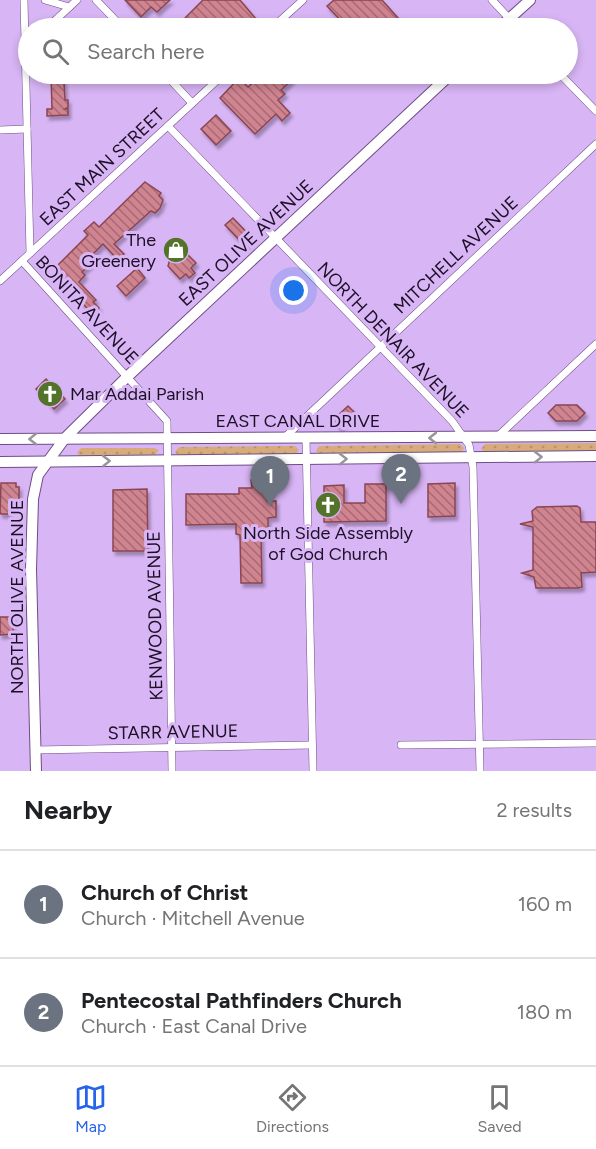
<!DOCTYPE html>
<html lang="en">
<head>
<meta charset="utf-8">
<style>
  :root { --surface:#fff; --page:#f2f2f2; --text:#202124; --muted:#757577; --line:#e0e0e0; --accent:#2563eb }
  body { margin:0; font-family:Figtree,sans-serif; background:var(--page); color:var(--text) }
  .you { position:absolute; left:294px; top:291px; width:21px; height:21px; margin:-15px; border:4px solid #fff; border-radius:50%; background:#1a73e8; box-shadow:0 0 0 9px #1a73e833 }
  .badge { display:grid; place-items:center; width:39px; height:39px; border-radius:50%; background:var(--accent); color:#fff; font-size:20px; font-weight:700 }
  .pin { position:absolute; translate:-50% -50px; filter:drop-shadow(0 2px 3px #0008) }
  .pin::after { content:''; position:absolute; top:32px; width:21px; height:18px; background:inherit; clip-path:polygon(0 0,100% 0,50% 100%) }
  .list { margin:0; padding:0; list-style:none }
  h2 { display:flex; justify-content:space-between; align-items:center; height:78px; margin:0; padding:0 24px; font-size:26px }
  h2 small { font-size:20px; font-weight:400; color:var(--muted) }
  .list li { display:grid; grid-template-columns:39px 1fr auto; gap:18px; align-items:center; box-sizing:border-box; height:108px; padding:0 24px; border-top:2px solid var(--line) }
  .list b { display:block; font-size:22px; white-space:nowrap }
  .list p { margin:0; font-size:20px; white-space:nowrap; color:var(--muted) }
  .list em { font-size:20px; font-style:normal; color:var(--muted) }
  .icon { flex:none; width:33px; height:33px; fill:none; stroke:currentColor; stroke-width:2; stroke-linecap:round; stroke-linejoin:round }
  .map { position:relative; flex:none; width:596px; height:771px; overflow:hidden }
  .search { position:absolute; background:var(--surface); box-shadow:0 3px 9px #0003; left:18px; right:18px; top:18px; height:66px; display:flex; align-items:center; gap:15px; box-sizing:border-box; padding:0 21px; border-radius:33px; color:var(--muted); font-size:22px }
  .sheet { height:294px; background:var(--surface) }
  nav { display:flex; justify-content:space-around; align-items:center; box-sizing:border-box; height:84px; border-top:2px solid var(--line); background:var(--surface); font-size:16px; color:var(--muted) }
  nav a { display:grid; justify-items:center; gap:3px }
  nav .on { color:var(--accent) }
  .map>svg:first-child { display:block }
  .grass { fill:url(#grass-dots) }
  .building { fill:url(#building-back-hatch); stroke:#8b4552; stroke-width:1.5; filter:url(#shadow) }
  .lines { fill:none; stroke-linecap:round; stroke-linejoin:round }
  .street-casing { stroke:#6f4e87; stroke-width:8 }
  .secondary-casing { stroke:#6f4e87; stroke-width:12 }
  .street { stroke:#fff; stroke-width:7 }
  .secondary { stroke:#fff; stroke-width:10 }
  .oneway { stroke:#99939d }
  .labels { text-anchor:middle; stroke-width:6; stroke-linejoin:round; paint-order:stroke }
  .street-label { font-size:18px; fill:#1d0f26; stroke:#d8b5f5 }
  .poi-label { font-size:18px; fill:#1d0f26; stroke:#d8b5f5; text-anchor:end }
</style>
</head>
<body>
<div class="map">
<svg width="596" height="771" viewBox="0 0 596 771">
  <defs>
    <pattern id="grass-dots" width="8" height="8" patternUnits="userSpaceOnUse" patternTransform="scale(1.5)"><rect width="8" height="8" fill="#d7ab7a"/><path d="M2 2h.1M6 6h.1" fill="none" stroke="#b89269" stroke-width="1.8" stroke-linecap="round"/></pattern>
    <pattern id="building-back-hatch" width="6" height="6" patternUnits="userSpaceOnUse" patternTransform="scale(1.5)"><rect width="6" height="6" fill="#cf8490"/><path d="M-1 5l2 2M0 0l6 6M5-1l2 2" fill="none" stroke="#a76a75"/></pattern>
    <filter id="shadow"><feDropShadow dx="2.5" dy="4" stdDeviation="1.5" flood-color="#0004"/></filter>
  </defs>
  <rect width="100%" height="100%" fill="#d8b5f5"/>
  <g class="grass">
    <path d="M596,443V451L485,452L481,449L485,444Z"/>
    <path d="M460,444L464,448L462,452L319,454L316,451L319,446Z"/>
    <path d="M295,446L299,450L295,454L179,456L175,452L179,447Z"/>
    <path d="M81,448H154L159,450L154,456L81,457L77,453Z"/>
  </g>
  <g class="building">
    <path d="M125,0H170L157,12L151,7L141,17Z"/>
    <path d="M203,0H240L256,19L247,28H187L182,21Z"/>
    <path d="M334,0H382L398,18L387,28H348L327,6Z"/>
    <path d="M51,74H59L64,82L65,100H68V107L65,109H68V115L47,116V109H52Z"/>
    <path d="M262,74H286L292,80L281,90L285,94L278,100L290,113L282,121L276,114L255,134L220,98L239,78L248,87Z"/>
    <path d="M216,115L231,131L216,145L201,129Z"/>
    <path d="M145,182L161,193L159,196L163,200L160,208L155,213L151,211L114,244L124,254L118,260L103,244L93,254L97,258L82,272L85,275L79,282L96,300L93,302L99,308L93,314L78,299L81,296L55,268L88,235L84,231L94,222L99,227Z"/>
    <path d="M233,218L253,239L245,246L225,225Z"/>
    <path d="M174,248L180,255L184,251L196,263L191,268L195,273L189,278L186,274L180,279L168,266L170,259L167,255Z"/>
    <path d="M137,268L145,278L126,296L117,286Z"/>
    <path d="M46,379L65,399L54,409L36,389Z"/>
    <path d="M556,405H577L585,413L577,421H556L548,413Z"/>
    <path d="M348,406L355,413L340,428L333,420Z"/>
    <path d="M251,480H266L267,501H276V517L268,518V535H261L262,583H241L240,535L236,534V524L186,525V494H239V488H252Z"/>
    <path d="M1,483H16V487H19V501H9V514H1L0,512Z"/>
    <path d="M455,483V516L428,517V484Z"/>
    <path d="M365,484H386V521L324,522V486L344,485V503H365Z"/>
    <path d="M147,489L148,551H113V490Z"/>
    <path d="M577,506L580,508L581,522H596V572L581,573L582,587L578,588H536L534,577L522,573L533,570V527L520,524L533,521L532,511L537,507Z"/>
    <path d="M0,617H13V634L0,635Z"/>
  </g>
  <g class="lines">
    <g class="street-casing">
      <g id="street">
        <path d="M24,0L30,253"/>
        <path d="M45,0L69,7"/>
        <path d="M96,0L123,28"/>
        <path d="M492,0L518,28"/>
        <path d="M47,28L77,0"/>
        <path d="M272,28L303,0"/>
        <path d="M165,74L192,103"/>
        <path d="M560,74L596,111"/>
        <path d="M168,126L452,421L469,445L473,467L480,771"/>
        <path d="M0,130L27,129"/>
        <path d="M22,261L167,421L172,771"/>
        <path d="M0,281L224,74"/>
        <path d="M285,437L596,144"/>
        <path d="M497,437L596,344"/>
        <path d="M306,438L313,771"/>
        <path d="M401,745L596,743"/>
        <path d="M35,750L312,745"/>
      </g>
    </g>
    <g class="secondary-casing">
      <g id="secondary">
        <path d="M499,28L530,0"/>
        <path d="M0,439L596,436"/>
        <path d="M0,462L596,456"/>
        <path d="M36,771L31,569L33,499L38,475L65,438L128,376L451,74"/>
      </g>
    </g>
    <use href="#street" class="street"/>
    <use href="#secondary" class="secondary"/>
  </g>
  <defs><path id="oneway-chevron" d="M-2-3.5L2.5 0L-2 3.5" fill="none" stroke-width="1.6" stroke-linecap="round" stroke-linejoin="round" transform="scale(1.5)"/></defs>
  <g class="oneway">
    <use href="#oneway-chevron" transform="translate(433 438) rotate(-180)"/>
    <use href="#oneway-chevron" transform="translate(33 439) rotate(179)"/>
    <use href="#oneway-chevron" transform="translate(538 457) rotate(-1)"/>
    <use href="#oneway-chevron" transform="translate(343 459) rotate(-1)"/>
    <use href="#oneway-chevron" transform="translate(106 461) rotate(-1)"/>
  </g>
  <defs>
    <g id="shop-disc" transform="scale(1.35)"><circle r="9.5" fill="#53732a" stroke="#d8b5f5"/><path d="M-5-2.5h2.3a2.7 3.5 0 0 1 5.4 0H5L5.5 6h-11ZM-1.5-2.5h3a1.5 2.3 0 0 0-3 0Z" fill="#fff"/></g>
    <g id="church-disc" transform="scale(1.35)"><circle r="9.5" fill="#53732a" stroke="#d8b5f5"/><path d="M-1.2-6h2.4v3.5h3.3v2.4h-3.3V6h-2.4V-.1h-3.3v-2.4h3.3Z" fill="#fff"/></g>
  </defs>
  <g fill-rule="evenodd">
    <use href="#shop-disc" x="176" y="250"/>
    <use href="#church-disc" x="50" y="394"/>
    <use href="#church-disc" x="328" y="505"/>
  </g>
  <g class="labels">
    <g class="street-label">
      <text transform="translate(102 167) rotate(-43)" y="6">EAST MAIN STREET</text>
      <text transform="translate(246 243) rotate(-43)" y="6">EAST OLIVE AVENUE</text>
      <text transform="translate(456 255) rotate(-43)" y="6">MITCHELL AVENUE</text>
      <text transform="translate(87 310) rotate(47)" y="6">BONITA AVENUE</text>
      <text transform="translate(393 340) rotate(46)" y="6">NORTH DENAIR AVENUE</text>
      <text x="298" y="427">EAST CANAL DRIVE</text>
      <text transform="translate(17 597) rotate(-90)" y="6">NORTH OLIVE AVENUE</text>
      <text transform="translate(155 616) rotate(-91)" y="6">KENWOOD AVENUE</text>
      <text transform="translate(173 732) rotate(-1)" y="6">STARR AVENUE</text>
    </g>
    <g class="poi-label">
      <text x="156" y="246">The<tspan x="156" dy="21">Greenery</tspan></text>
      <text x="70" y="400" text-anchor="start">Mar Addai Parish</text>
      <text x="328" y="539" text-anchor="middle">North Side Assembly<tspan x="328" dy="21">of God Church</tspan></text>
    </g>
  </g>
</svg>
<div class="you"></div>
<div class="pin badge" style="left:270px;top:506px;background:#6b7280">1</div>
<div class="pin badge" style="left:401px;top:504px;background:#6b7280">2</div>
<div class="search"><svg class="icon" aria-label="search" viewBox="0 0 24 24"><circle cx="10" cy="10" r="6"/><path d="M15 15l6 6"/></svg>Search here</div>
</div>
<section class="sheet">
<h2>Nearby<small>2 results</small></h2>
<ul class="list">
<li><span class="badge" style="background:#6b7280">1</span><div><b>Church of Christ</b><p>Church · Mitchell Avenue</p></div><em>160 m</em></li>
<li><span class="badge" style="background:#6b7280">2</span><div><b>Pentecostal Pathfinders Church</b><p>Church · East Canal Drive</p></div><em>180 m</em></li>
</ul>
</section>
<nav>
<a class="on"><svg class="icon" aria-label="map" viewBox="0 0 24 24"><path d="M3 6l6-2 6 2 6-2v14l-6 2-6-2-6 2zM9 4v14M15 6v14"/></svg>Map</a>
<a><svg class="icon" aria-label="directions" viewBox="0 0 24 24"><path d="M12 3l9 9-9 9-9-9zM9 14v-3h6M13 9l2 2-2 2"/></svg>Directions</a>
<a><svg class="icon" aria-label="saved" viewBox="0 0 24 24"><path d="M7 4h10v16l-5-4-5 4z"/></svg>Saved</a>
</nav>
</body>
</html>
